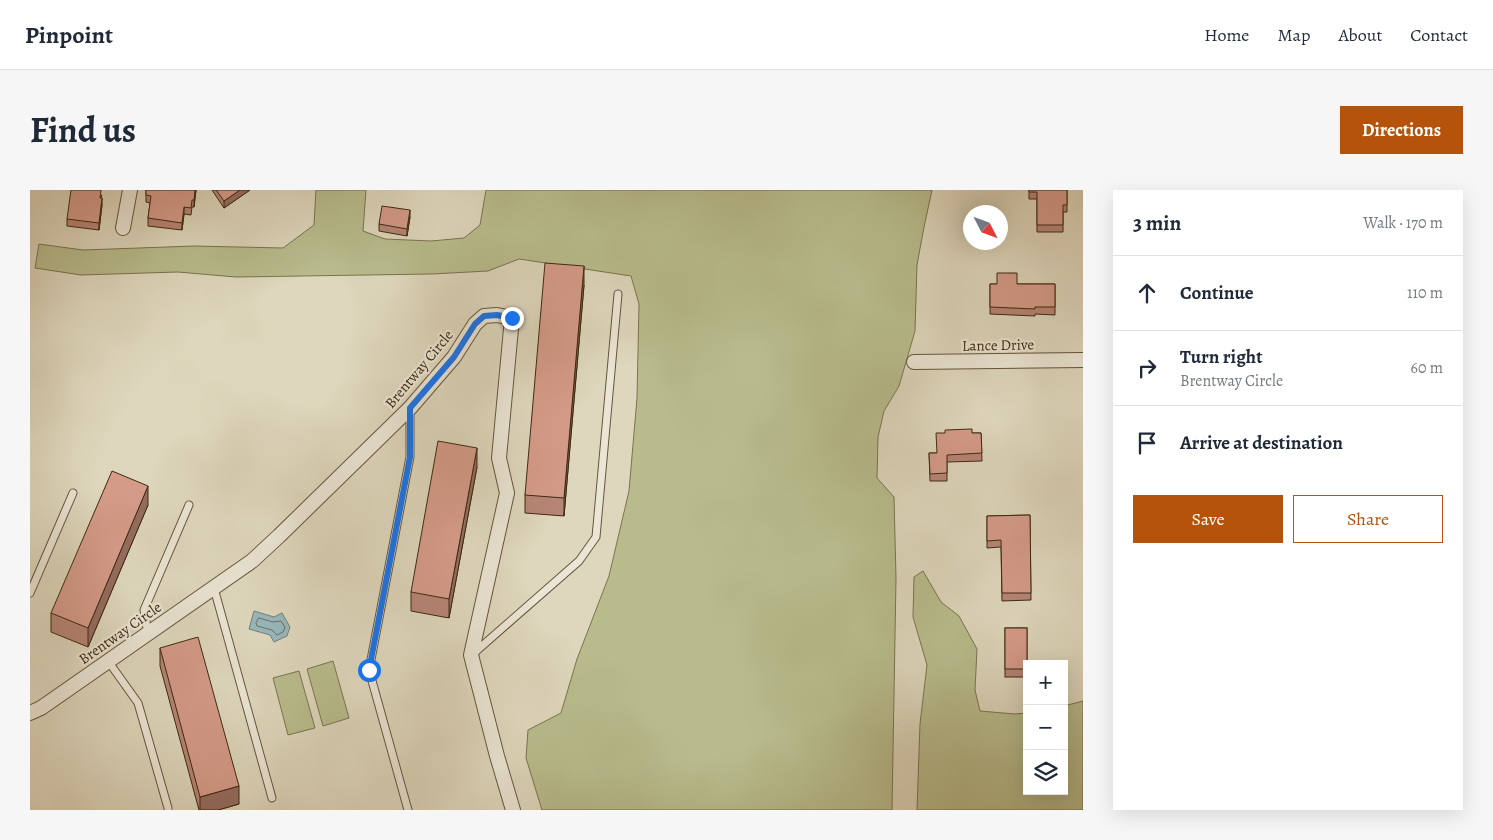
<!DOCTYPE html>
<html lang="en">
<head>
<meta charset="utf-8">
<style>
  :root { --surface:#fff; --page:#f6f6f7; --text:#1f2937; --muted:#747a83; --line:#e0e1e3; --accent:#b45309 }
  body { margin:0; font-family:Alegreya,serif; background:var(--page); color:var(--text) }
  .controls { position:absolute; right:15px; bottom:15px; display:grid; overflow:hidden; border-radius:0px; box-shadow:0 5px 20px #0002 }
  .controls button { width:45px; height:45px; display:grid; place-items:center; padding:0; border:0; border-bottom:1px solid var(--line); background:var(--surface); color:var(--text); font:25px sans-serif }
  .compass { position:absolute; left:933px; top:15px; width:45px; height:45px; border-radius:50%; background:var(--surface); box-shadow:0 5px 20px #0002; rotate:132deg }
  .stop { position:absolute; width:15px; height:15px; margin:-11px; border:4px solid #1a73e8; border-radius:50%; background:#fff }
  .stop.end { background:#1a73e8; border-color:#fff; box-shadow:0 1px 5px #0008 }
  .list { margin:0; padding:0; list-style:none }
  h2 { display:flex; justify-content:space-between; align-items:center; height:65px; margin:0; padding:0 20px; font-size:21px }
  h2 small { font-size:16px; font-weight:400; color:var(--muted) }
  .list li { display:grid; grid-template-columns:32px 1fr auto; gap:15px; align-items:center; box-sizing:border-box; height:75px; padding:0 20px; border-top:1px solid var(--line) }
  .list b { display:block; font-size:19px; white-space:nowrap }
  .list p { margin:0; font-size:16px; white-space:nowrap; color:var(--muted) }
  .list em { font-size:16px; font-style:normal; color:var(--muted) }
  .actions { display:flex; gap:10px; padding:15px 20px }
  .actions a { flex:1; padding:11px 0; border:1px solid var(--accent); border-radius:0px; text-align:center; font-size:18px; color:var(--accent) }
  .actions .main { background:var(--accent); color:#fff }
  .icon { flex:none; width:28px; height:28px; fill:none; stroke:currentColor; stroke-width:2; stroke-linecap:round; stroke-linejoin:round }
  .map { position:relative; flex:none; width:1053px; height:620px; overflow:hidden; border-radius:0px }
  header { display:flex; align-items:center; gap:30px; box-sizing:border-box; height:70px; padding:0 25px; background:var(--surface); border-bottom:1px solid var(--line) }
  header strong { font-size:24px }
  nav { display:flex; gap:28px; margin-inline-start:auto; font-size:18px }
  .intro { display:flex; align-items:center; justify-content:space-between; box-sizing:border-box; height:120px; padding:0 30px }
  h1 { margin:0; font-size:35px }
  .button { padding:12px 22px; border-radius:0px; background:var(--accent); color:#fff; font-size:18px; font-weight:700 }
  main { display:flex; gap:30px; padding:0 30px }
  aside { flex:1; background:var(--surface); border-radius:0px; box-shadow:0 5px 20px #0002 }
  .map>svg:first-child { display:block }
  .green { fill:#b8bc8d; stroke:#7a734f }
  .water { fill:#97b7bb; stroke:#737f77 }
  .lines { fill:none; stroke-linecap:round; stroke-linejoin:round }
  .shore { stroke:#6a7066; stroke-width:1 }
  .service-casing { stroke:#65553c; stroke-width:9 }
  .minor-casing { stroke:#65553c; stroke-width:16 }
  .service { stroke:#eae5d4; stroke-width:7 }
  .minor { stroke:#eae5d4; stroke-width:14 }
  .wall { fill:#b78576; stroke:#3d2a11 }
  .shaded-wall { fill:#956c60; stroke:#3d2a11 }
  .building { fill:#d59b89; stroke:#3d2a11 }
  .route { stroke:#1a73e8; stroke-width:6 }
  .labels { text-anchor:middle; stroke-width:4.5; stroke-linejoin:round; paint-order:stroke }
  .street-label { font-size:15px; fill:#3d2a11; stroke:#eae5d4 }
</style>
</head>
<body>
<header>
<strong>Pinpoint</strong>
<nav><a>Home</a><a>Map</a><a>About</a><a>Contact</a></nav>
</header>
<div class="intro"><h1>Find us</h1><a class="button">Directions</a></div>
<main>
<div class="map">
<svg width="1053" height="620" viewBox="0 0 1053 620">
  <rect width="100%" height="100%" fill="#ded7bd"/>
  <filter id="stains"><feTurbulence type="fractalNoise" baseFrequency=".004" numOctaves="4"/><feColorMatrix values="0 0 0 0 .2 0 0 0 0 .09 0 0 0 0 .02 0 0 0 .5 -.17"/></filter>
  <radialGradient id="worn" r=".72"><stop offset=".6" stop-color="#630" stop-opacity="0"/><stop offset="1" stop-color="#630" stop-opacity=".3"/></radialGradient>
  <g class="green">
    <path d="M286,0H336L333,41L355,49L401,51L434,48L450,35L456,0H902L894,37L887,75L885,141L869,196L854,221L848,247L847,288L864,307L866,388L862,620H512L496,568L498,540L531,523L547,469L579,386L599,301L607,208L609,114L601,86L489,69L458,81L402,84L206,87L148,82L51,85L5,78L9,54L53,60L164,56L253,58L284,35Z"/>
    <path d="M893,381L911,412L929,426L947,459L945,500L950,521L985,524L997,523V601H1034V516L1053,511V620H887L890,534L897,475L883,427L884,387Z"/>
    <path d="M303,471L319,528L293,536L277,479Z"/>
    <path d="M269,481L285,538L258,545L243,488Z"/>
  </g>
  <path class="water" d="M224,421L244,427L252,423L260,437L257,446L244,452L240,445L219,439Z"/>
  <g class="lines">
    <path class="shore" d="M229,428L243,432L251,431L255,437L253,442L247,445L242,440L227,436L226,433Z"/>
    <g class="service-casing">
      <g id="service">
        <path d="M184,398L242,608"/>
        <path d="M0,403L43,303"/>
        <path d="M118,444L114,420L159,315"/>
        <path d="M444,463L549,371L566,347L588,104"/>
        <path d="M78,471L108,513L138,618"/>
        <path d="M378,620L339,480L380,267V219"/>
      </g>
    </g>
    <g class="minor-casing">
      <g id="minor">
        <path d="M93,38L100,0"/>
        <path d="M884,172L1053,170"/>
        <path d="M0,523L11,518L222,371L249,346L380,218L424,167L445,134L454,126L467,125L482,128L469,268L477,303L441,465L467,566L483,620"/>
      </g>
    </g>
    <use href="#service" class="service"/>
    <use href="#minor" class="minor"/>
  </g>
  <g class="wall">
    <path d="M116,0H166L164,17H162L161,25L154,24L152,40L118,36V28L120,13L116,12Z"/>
    <path d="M182,0H220L194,18Z"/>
    <path d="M999,0H1037V22H1033V42H1007V9H999Z"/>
    <path d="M72,5L71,8L72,15L69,40L37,36V29Z"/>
    <path d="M380,27L377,46L349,41V34Z"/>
    <path d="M960,94H1025V125L1005,124V126L960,124Z"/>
    <path d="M554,95L534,326L495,323V305Z"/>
    <path d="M942,243H951L952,271L917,272V291H900L899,263H907Z"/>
    <path d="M447,277L419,428L381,421V402Z"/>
    <path d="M118,315L58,457L21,442V423Z"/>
    <path d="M1000,325L1001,410L972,411L971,357L957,358V326Z"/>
    <rect x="975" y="438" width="22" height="49"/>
    <path d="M130,458L209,614L188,620H169L130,476Z"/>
  </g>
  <g class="shaded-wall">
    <path d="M165,0H166L164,17V10Z"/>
    <path d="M210,0H220L194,18V11Z"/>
    <path d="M72,8V15L69,40V33Z"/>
    <path d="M154,17V24L152,40V33Z"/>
    <path d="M380,20V27L377,46V39Z"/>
    <path d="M554,76V95L534,326V308Z"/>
    <path d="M447,258V277L419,428V409Z"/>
    <path d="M118,296V315L58,457V438Z"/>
    <path d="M209,596V614L188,620H170V607Z"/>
  </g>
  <g class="building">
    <path d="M41,0H71L70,8H72L69,33L37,29Z"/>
    <path d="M116,0H165L164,10H162L161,18L154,17L152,33L118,28L121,6L116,5Z"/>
    <path d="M186,0H210L194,11Z"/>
    <path d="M999,0H1037V15H1033V35H1007V2H999Z"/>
    <path d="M352,16L380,20L377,39L349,34Z"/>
    <path d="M515,73L554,76L534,308L495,305Z"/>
    <path d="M967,83H987V94H1025V117H1005V119L960,117V94H967Z"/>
    <path d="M942,239V243H951L952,263L917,265V283L900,284L899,263H907L906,243H915V240Z"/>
    <path d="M408,251L447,258L419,409L381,402Z"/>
    <path d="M82,281L118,296L58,438L21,423Z"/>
    <path d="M1000,325L1001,403H972L971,350L957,351V326Z"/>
    <rect x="975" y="438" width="22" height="41"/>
    <path d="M168,447L209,596L170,607L130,458Z"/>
  </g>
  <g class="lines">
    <path class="route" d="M339,480L380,267V218L424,167L445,134L454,126L467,125L482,128"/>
  </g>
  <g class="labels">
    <g class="street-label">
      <text transform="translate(968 155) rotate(-1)" y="5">Lance Drive</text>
      <text transform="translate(389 179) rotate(-50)" y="5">Brentway Circle</text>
      <text transform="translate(90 443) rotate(-35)" y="5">Brentway Circle</text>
    </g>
  </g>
  <rect width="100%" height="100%" filter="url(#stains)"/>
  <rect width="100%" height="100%" fill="url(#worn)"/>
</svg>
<div class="controls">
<button>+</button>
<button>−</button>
<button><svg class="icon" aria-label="layers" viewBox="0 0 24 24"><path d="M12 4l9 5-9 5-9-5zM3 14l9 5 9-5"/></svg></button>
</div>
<svg class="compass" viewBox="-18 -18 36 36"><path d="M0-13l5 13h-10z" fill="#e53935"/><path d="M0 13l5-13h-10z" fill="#747a83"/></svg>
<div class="stop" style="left:339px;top:480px"></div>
<div class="stop end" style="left:482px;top:128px"></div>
</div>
<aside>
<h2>3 min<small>Walk · 170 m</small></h2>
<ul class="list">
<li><svg class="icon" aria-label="ahead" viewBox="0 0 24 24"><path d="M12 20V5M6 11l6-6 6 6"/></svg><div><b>Continue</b></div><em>110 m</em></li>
<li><svg class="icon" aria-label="right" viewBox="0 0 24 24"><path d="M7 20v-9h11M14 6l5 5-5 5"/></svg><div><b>Turn right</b><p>Brentway Circle</p></div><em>60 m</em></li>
<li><svg class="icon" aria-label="arrive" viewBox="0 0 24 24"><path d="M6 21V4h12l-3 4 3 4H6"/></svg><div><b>Arrive at destination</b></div></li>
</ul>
<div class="actions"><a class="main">Save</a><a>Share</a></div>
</aside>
</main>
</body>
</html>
